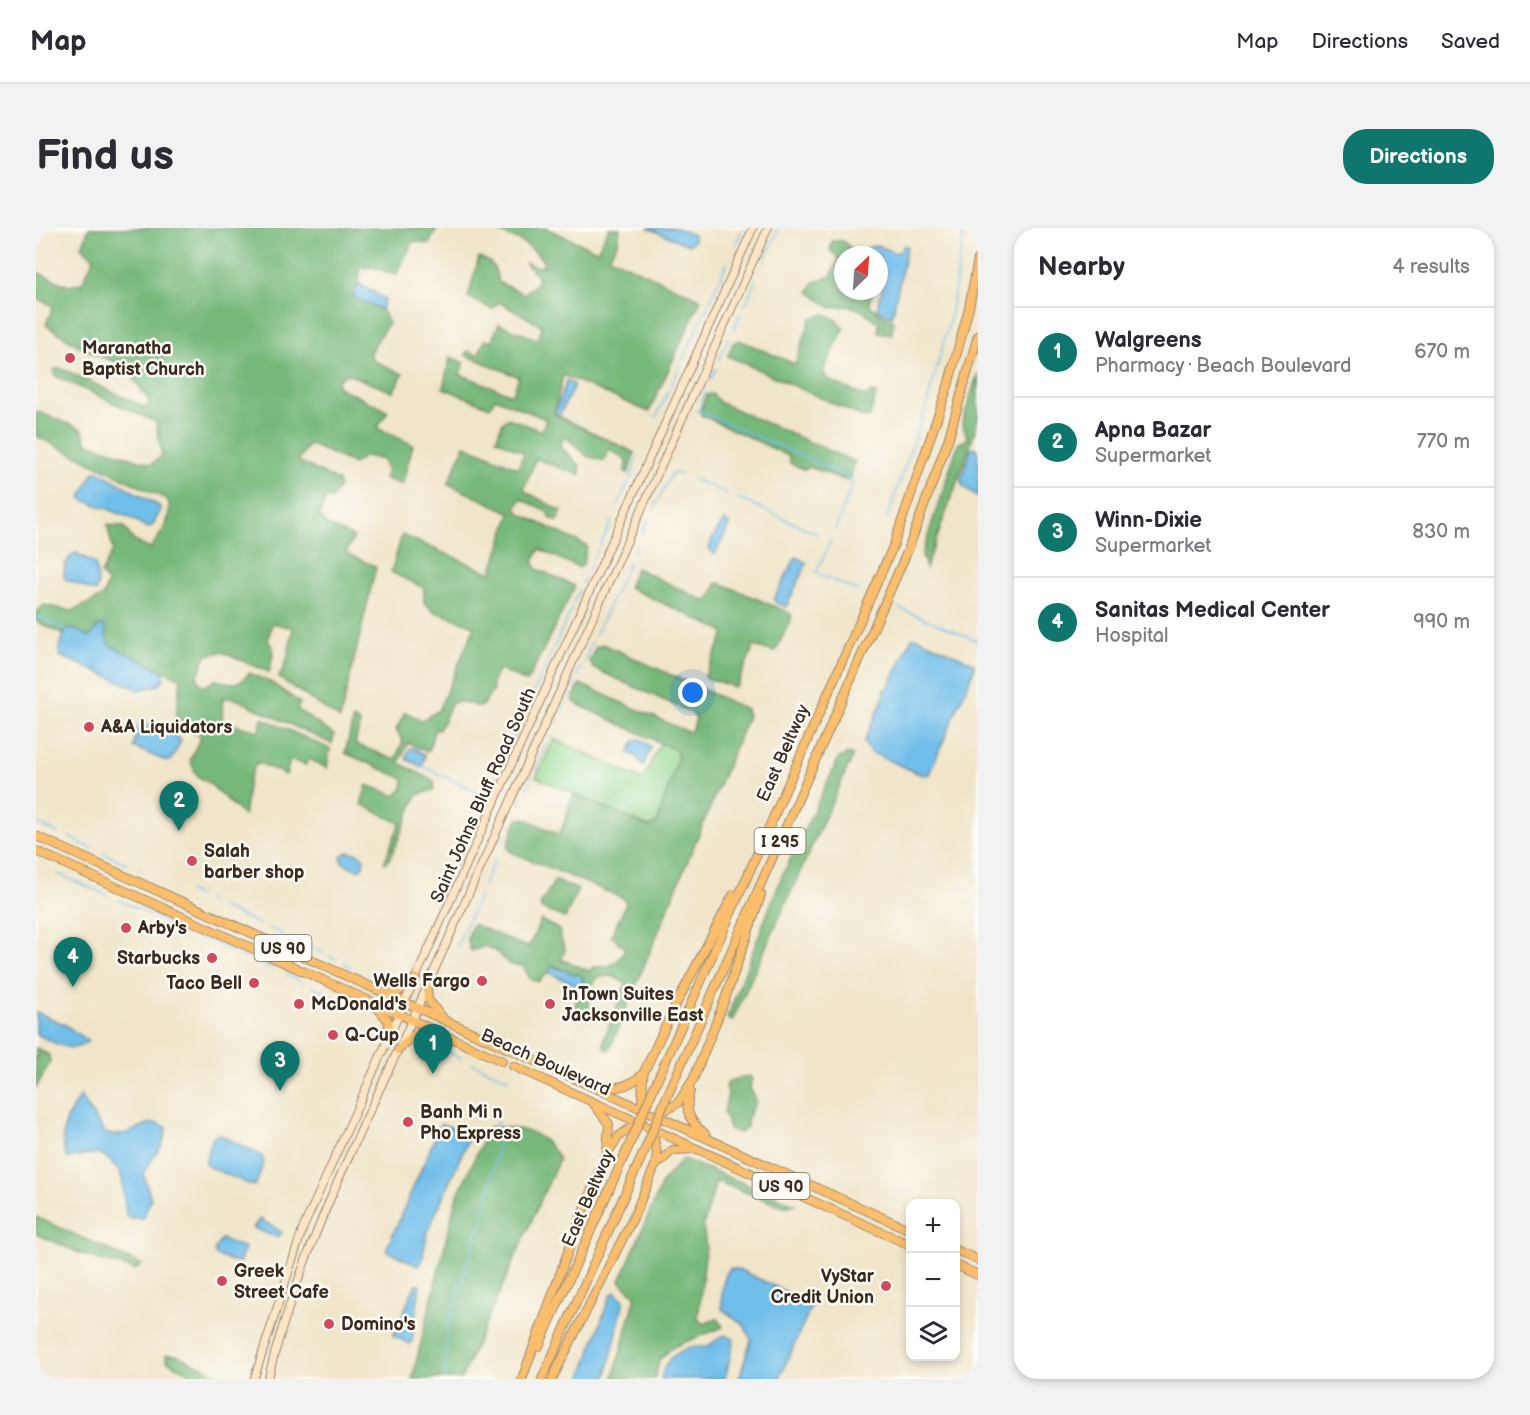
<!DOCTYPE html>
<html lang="en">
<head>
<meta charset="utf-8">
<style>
  :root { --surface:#fff; --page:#f2f2f3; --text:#2b2b33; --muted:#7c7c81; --line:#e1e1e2; --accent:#0f766e }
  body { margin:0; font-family:"Balsamiq Sans",sans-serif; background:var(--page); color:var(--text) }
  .controls { position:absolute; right:18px; bottom:18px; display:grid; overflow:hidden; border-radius:12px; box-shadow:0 3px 9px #0003 }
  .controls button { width:54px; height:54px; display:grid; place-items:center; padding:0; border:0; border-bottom:2px solid var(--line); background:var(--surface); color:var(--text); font:30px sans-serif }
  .compass { position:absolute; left:798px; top:18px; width:54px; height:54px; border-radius:50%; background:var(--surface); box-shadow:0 3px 9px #0003; rotate:25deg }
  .you { position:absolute; left:657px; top:465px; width:21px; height:21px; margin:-15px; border:4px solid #fff; border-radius:50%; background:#1a73e8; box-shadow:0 0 0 9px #1a73e833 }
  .badge { display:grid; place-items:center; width:39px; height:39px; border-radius:50%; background:var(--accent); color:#fff; font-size:20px; font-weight:700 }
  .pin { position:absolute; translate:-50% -50px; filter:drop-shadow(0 2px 3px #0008) }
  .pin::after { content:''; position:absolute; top:32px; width:21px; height:18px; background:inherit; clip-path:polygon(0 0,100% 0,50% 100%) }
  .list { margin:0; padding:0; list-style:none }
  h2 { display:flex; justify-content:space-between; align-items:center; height:78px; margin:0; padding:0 24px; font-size:26px }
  h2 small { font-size:20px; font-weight:400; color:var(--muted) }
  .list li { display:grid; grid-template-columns:39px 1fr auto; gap:18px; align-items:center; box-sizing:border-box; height:90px; padding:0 24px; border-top:2px solid var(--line) }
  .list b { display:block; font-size:22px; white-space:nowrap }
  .list p { margin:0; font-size:20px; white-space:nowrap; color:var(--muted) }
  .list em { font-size:20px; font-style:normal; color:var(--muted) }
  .icon { flex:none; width:33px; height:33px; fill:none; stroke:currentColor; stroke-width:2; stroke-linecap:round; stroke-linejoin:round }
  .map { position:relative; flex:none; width:942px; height:1151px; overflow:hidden; border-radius:24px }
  header { display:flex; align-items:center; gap:36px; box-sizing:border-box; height:84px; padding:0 30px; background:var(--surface); border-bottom:2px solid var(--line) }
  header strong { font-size:28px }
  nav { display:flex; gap:33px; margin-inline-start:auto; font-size:21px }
  .intro { display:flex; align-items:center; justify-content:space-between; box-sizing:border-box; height:144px; padding:0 36px }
  h1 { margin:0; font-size:42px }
  .button { padding:15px 27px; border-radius:24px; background:var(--accent); color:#fff; font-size:21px; font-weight:700 }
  main { display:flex; gap:36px; padding:0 36px }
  aside { flex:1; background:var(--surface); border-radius:24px; box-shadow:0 3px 9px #0003 }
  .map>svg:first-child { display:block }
  .green { fill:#93d790; stroke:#678057; stroke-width:1.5 }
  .forest { fill:#76b87a; stroke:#58714c; stroke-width:1.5 }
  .water { fill:#70beea; stroke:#567484; stroke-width:1.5 }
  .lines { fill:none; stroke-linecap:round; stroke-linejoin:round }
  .stream { stroke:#70beea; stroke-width:1.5 }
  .secondary-casing { stroke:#968874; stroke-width:9 }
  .primary-casing { stroke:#968874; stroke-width:10 }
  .highway-casing { stroke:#968874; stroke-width:10 }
  .secondary { stroke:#fde5c5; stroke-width:7 }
  .primary { stroke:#fabe6d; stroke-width:8 }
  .highway { stroke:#fabe6d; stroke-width:8 }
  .highway-bridge-casing { stroke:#968874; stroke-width:10; stroke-linecap:butt }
  .highway-bridge { stroke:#fabe6d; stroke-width:8 }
  .poi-dot { fill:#d1495b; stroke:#fdfcf7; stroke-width:2 }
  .labels { text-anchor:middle; stroke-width:5; stroke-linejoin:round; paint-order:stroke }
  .shield { fill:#fdfcf7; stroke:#75695f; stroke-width:1.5 }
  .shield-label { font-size:16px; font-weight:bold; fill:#3b2a1e }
  .poi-label { font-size:18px; font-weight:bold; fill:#3b2a1e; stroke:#fdfcf7; text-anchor:start }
  .street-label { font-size:18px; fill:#3b2a1e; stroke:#fdfcf7 }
</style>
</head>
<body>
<header>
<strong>Map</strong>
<nav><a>Map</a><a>Directions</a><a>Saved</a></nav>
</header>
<div class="intro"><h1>Find us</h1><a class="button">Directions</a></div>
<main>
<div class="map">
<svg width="942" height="1151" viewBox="0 0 942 1151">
  <rect width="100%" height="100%" fill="#fdfcf7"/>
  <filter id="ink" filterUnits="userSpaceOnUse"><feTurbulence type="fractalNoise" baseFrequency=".0167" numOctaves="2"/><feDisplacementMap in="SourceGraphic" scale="12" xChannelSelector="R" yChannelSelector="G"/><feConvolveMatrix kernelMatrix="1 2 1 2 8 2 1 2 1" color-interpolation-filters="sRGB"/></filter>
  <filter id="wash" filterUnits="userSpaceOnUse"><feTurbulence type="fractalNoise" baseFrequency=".008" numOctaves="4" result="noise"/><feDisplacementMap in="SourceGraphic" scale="24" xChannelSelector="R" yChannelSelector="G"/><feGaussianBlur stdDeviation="1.35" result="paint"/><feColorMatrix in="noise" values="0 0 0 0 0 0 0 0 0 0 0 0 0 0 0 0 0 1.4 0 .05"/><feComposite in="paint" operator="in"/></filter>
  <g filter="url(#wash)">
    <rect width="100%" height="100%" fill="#f0e5c9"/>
    <path class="green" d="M518,511L607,552L624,515L640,522L642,529L621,595L613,599L500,549Z"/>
    <g class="forest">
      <path d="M53,0H401L393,16L377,13L360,47L337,39L324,41L323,56L317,66L318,70L345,81L352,95L334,124L336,132L367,146L357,164L311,146L302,152V159L352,183L341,200L377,217L366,257L348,250L351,242L347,232L329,228L318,236L273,216L262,233L302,253L303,259L296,271L290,270L283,287L291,297L318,309L310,325L340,339L304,491L243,450L252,428L257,400L236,395L232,412L238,423L233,444L186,424L170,427L161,449L164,456L170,458L179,452C193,455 204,459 213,445L236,455L264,475L261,481L298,507L296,516L198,470H187L186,494L223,503L226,490L294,521L291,540L273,531L270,537L254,532L250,547L221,534L213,551L208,588L173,555L161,548L154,532L165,508L139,495L145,451L73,417L63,399L54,409L30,402L28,407L0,393V385L8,377L36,383L66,369L72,355L65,346L77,322L71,297L87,298L98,313L114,321C125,306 138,290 132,272L0,208V183L46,201L51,215L115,236L126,228L120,194L19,148L18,142L24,140L109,179L114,174L89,138L48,121L10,97L17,78L0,70V44L33,58L46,55L58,30L46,19Z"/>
      <path d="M453,0H510L561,23L573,0H584L582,14L573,29L665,71L613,184L527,147L518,186L599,225L592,245L589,244L591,233L573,221L568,233L551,228L529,208L524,218L544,238V247L500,231L488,260L490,264L526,283L521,293L514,290L510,282L485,271L480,280L483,285L551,318L547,337L543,340L504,321L497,333L501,341L539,358L491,454L463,441L456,456L457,463L446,478C435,479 428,471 416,475L403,502L399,501L392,524L372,515L363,535L398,553V562L381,567L353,633L348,635L364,595L325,576L331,557L360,568L367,560L368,551L309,525L317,491L324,495L319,516L359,532L367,513L360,502L369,484L386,492L402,483L438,401L436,397L397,383L388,374V360L355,344L366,307L455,345L475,285L412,256L429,217L482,240L488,225L460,211L467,194L473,190L506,203L510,191L459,170L454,179L407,160L414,129L428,135L424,146L476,167L483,149L429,127L432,123L442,127L449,112L455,114L463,96L502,112L506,98L463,74L456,81L432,69L443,29C458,35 460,40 462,54L488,66L501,55V48L489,34L501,39L509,37C496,13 474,10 453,0Z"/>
      <path d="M796,13H807L821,27H807V63H837L833,74L835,79L858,94L855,107L842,104L843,95C825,81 819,75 795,80L773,64L778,54L795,48L803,30L794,22Z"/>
      <path d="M789,86L801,92L808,101L787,143L792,152L831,169L835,164L840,166L834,189H827L692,128L697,115L703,112L759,136L775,90Z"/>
      <path d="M942,145V190L936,213L890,340L886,326L922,216L932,211L926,195Z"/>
      <path d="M677,166L683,174L819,234L814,251L808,252L774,239L769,242L754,235L753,228L665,187L664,184L671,167Z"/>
      <path d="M600,340L669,373L674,371L680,356L684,355L754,385L756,389L739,424L718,418L701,457L698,459L668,449L688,407L687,403L592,359Z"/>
      <path d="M567,416L710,481L712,488L573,822L568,820V811L590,755L576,748L562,749L555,759L553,782L548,786L538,781L547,751L519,738L502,754L494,751L487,738L474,737L461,724L450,718L435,723L431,710L437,696L488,718H493L505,692L522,701L529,723L525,731L553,743L557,739C576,739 581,737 589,720L575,708L590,676L587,670L475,624L471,619L481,592L488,590L522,606C532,596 530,578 538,567L613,599L621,595L642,529L640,522L541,476L536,472L544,456L652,504L656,502L660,491L656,485L557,440L553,432L560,419Z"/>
      <path d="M812,526L817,528L696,793L691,790L745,650L803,530Z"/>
      <path d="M519,652L542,662L529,690L506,681L504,677Z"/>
      <path d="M0,820L13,827L14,834L0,860Z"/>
      <path d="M713,848L716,850L714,860L720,874L711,890V899L704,905L693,901L688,884L692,866L690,858L693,853Z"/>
      <path d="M453,899C485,900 506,901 523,931L425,1151H376L420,971Z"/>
      <path d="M647,931L759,976L748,979L680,953L667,999L670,1018L662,1091L668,1096L682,1090L687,1099L637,1119L623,1132L619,1151H577L600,1068L584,1053L627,953Z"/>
      <path d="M0,989L106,1037L99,1042L48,1027L0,1006Z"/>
      <path d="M130,1127H141L192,1151H165L131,1133Z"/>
    </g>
    <g class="water">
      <path d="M612,0H641L657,7L658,12L653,17Z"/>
      <path d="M841,17L859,25L865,23L867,18H871L856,89L841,81L849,48L847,39L843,37V27H832L831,25L833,19Z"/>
      <path d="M323,56L349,71L345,81L318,70L317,66Z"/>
      <path d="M531,152L537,156V160L523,188L519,185Z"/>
      <path d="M939,219L942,221V269L927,258L925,252L935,221Z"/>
      <path d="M62,243L123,278L125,282L116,298L112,300L93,289L47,272L45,269L58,244Z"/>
      <path d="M688,292L694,296L679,326L673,322L675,313Z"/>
      <path d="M40,325L59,335L62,353L60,364L29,351C26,342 31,329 40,325Z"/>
      <path d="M760,329L771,335L750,379L739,374L738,371Z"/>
      <path d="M68,397L73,417L127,443L128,450L123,457L104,462L24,428L23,420L30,402L38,401L54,409L63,398Z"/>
      <path d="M876,410H882L938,435V442L893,546L886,547L834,524L828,514L849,466L847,462L852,460Z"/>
      <path d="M108,494L143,510L145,513L135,532L132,534L97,519L104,495Z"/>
      <path d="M604,511L615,519L607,538L601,529L593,525L598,513Z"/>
      <path d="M377,520L389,527L386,539L370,531L373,521Z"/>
      <path d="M312,624L321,625L328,630L326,640L322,642L306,634L305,628Z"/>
      <path d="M515,738L545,748L547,751L544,759L513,745Z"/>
      <path d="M0,784L28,796L52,813C36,828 18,814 0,806Z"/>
      <path d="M44,868L69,905C99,914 106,885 131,900L126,917L107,945L115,971L107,990H92L90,987L86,950L83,942L70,929L63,925L31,930C21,908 31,887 44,868Z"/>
      <path d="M405,896L417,900L432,912L391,1005L386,1034L382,1038L350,1022Z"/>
      <path d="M183,906L226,928L228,935L220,956L217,958L173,939L169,934L177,909Z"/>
      <path d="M224,991L246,1004L242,1010L217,1000Z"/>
      <path d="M185,1011L209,1020L203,1035L181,1028L178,1023Z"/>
      <path d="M694,1040L704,1042L776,1076L743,1151H703L715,1112L708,1097L686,1081C685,1068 686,1050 694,1040Z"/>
      <path d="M380,1056L384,1057L376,1113L374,1116L357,1108Z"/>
      <path d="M579,1064L588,1072L570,1151H545L574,1068Z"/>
      <path d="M688,1107L698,1111L689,1151H625L629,1137L637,1128L653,1119H670Z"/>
    </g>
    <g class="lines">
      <g class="stream">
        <path d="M699,17L707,0"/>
        <path d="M728,34L743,0"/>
        <path d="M709,77L720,51"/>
        <path d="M698,101L704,86"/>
        <path d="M647,132L691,35"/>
        <path d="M683,132L693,110"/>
        <path d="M674,153L680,141"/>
        <path d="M635,157L645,137"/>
        <path d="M660,183H663L669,164"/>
        <path d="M663,183L811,248L817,255L799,302"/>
        <path d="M620,189L633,162"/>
        <path d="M594,250L601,231"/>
        <path d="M657,251L692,266"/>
        <path d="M702,270L782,306"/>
        <path d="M582,277L592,255"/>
        <path d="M617,282L636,245L645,246"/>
        <path d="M851,290L891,176L913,95L929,0"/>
        <path d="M606,306L612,292"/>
        <path d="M795,312L780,345L822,363"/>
        <path d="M564,318L576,292"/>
        <path d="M598,323L601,317"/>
        <path d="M557,331L561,323"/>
        <path d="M552,342L555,336"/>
        <path d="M589,344L593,334"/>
        <path d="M546,356L549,350"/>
        <path d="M538,374L544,361"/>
        <path d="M863,380L942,413"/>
        <path d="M0,388L30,402"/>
        <path d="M560,406L587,348"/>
        <path d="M548,434L556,414"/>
        <path d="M541,448L545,439"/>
        <path d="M525,484L539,453"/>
        <path d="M521,494L523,490"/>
        <path d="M514,511L515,508"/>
        <path d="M386,538L442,564"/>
        <path d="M499,543L511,515"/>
        <path d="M457,554L536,380"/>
        <path d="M491,561L496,548"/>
        <path d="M484,576L487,568"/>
        <path d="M0,595L22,605"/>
        <path d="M439,595L453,564"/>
        <path d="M33,609L57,621"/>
        <path d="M433,609L436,602"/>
        <path d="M467,613L470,606"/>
        <path d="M67,625L91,636"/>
        <path d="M426,626L429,618"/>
        <path d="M102,641H104"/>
        <path d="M418,641L421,636"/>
        <path d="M22,646L71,667"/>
        <path d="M447,658L459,631"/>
        <path d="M152,663L162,668"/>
        <path d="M82,672L154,704"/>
        <path d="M171,672L174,673"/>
        <path d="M183,678L223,696"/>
        <path d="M233,700L247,706"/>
        <path d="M391,700L411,657"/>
        <path d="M164,709L211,730"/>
        <path d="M262,712L287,725"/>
        <path d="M382,716L385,711"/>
        <path d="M421,718L444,666"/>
        <path d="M294,729L301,731"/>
        <path d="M308,735L315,739"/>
        <path d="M225,737L236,741"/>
        <path d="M322,745L325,747"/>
        <path d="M251,747L266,754"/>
        <path d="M277,759L310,775"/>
        <path d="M395,817L425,830"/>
        <path d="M436,835L472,851"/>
        <path d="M409,1151L411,1100L452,973L464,904L458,885"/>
      </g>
    </g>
  </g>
  <g filter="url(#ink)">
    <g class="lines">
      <g class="secondary-casing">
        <g id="secondary">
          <path d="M218,1151L267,1000L717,0"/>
          <path d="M232,1151C263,1025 322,909 376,792L732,0"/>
        </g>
      </g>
      <g class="primary-casing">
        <path id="primary" d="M309,762L334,773"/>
      </g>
      <g class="highway-casing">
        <g id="highway">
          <path d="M0,608L874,1002"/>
          <path d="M0,623L309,762"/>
          <path d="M391,759L392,772L406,789"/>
          <path d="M352,765L364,763L380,750"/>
          <path d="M334,773L466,833"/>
          <path d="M339,777L352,792L354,807"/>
          <path d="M362,822L379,806L400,805"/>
          <path d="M477,838L874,1017"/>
          <path d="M564,859C583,861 593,858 607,846"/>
          <path d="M654,863C648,883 653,893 669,906"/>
          <path d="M616,864L858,316L912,158L933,80L942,31"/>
          <path d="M630,871L872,322L912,212L942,108"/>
          <path d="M558,876L573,896L571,924"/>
          <path d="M610,884L606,875L607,846L636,784L697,667"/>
          <path d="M619,888L642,875L657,852L688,774L725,667"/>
          <path d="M619,938L637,922L660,921"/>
          <path d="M920,1022L942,1032"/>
          <path d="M920,1037L942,1047"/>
          <path d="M503,1118L595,913"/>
          <path d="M486,1151L545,988L570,927L583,908L596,899L607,895"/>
          <path d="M506,1151L610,919"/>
          <path d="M516,1151L598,988L619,938L621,926L616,901"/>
        </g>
      </g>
      <use href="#secondary" class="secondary"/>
      <use href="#primary" class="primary"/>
      <use href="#highway" class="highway"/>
      <g class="highway-bridge-casing">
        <g id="highway-bridge">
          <path d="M595,913L616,864"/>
          <path d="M610,919L630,871"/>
        </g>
      </g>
      <use href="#highway-bridge" class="highway-bridge"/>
    </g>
  </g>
  <g class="poi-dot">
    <circle cx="34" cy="130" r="6"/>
    <circle cx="53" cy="499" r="6"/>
    <circle cx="156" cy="633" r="6"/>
    <circle cx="90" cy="700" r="6"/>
    <circle cx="176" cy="730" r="6"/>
    <circle cx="446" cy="753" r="6"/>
    <circle cx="218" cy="755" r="6"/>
    <circle cx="263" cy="776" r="6"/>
    <circle cx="514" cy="776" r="6"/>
    <circle cx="297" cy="807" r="6"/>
    <circle cx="372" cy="894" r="6"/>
    <circle cx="186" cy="1053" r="6"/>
    <circle cx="850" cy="1058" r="6"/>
    <circle cx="293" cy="1096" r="6"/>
  </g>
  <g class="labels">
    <g class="shield">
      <rect x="718.5" y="600" width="51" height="26" rx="4.5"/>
      <rect x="218.5" y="707" width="57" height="26" rx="4.5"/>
      <rect x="716.5" y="945" width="57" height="26" rx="4.5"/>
    </g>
    <g class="shield-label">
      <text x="744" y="619">I 295</text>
      <text x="247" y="726">US 90</text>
      <text x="745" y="964">US 90</text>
    </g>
    <g class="poi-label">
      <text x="46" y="126">Maranatha<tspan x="46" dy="21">Baptist Church</tspan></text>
      <text x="65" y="505">A&amp;A Liquidators</text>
      <text x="168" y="629">Salah<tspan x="168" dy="21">barber shop</tspan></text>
      <text x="102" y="706">Arby's</text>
      <text x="164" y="736" text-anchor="end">Starbucks</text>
      <text x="434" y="759" text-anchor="end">Wells Fargo</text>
      <text x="206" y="761" text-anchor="end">Taco Bell</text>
      <text x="526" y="772">InTown Suites<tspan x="526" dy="21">Jacksonville East</tspan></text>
      <text x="275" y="782">McDonald's</text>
      <text x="309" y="813">Q-Cup</text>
      <text x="384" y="890">Banh Mi n<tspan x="384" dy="21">Pho Express</tspan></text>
      <text x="198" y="1049">Greek<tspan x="198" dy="21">Street Cafe</tspan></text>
      <text x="838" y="1054" text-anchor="end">VyStar<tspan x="838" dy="21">Credit Union</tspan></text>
      <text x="305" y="1102">Domino's</text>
    </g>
    <g class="street-label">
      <text transform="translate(747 525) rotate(-66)" y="6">East Beltway</text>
      <text transform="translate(447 567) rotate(-66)" y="6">Saint Johns Bluff Road South</text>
      <text transform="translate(510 834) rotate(24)" y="6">Beach Boulevard</text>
      <text transform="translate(552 970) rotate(-66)" y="6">East Beltway</text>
    </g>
  </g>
</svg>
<div class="controls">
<button>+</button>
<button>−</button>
<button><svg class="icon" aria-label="layers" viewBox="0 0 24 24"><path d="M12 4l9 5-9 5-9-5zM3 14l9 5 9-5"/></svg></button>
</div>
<svg class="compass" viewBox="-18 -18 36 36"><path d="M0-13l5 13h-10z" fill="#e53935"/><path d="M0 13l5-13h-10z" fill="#7c7c81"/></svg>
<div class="you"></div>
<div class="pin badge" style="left:397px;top:846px">1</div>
<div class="pin badge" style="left:143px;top:603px">2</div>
<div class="pin badge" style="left:244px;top:863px">3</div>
<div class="pin badge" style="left:37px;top:759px">4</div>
</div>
<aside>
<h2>Nearby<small>4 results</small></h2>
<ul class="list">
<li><span class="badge">1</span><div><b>Walgreens</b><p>Pharmacy · Beach Boulevard</p></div><em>670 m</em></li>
<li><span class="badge">2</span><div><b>Apna Bazar</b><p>Supermarket</p></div><em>770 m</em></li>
<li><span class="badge">3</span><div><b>Winn-Dixie</b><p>Supermarket</p></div><em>830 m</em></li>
<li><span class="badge">4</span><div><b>Sanitas Medical Center</b><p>Hospital</p></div><em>990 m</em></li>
</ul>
</aside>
</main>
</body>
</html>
